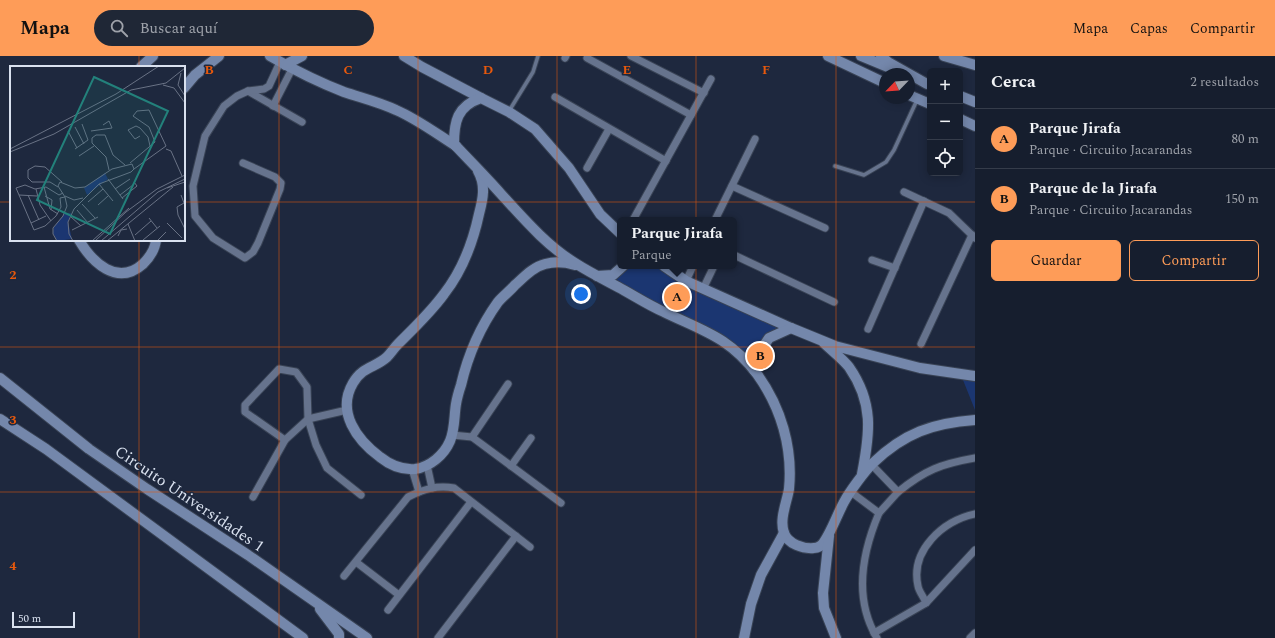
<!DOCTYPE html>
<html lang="es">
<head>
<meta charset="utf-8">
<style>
  :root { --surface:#161e2e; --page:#1f2736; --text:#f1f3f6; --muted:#9ea2aa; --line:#353c4a; --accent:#fe9c58 }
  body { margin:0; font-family:Spectral,serif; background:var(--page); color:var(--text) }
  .controls { position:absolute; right:12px; top:12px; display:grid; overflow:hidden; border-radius:6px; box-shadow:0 2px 10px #0003 }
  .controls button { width:36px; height:36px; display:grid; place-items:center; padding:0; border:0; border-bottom:1px solid var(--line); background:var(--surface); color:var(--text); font:20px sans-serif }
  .compass { position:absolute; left:879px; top:12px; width:36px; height:36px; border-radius:50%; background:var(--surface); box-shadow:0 2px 10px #0003; rotate:245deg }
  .scale { position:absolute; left:12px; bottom:10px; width:63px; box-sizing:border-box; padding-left:4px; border:2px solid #d9e1ef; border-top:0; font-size:11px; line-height:14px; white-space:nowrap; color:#d9e1ef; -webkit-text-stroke:3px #1e283e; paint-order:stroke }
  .you { position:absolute; left:581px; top:238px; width:14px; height:14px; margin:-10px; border:3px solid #fff; border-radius:50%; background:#1a73e8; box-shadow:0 0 0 6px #1a73e833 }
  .badge { display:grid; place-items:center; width:26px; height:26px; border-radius:50%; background:var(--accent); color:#111; font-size:13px; font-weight:700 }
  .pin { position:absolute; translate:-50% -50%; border:2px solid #fff; box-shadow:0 1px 4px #0006 }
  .popup { position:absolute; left:617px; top:161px; width:120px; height:52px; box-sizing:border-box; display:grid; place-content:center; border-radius:6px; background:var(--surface); filter:drop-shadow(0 1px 3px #0005); font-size:13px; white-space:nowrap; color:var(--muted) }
  .popup b { font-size:15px; color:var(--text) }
  .popup::after { content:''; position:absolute; left:50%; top:100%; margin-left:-8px; border:8px solid transparent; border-top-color:var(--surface) }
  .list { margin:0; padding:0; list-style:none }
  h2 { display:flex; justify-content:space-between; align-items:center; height:52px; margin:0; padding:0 16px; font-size:17px }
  h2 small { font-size:13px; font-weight:400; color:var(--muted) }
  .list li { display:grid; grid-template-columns:26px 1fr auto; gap:12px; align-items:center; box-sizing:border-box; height:60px; padding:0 16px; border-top:1px solid var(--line) }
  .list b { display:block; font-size:15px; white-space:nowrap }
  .list p { margin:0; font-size:13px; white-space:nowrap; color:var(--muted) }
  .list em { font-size:13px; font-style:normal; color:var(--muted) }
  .actions { display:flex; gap:8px; padding:12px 16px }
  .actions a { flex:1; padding:9px 0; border:1px solid var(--accent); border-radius:6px; text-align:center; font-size:14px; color:var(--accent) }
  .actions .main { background:var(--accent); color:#111 }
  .icon { flex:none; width:22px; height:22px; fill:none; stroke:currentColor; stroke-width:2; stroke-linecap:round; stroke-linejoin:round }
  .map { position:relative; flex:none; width:975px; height:582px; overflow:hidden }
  header { display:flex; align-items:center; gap:24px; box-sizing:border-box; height:56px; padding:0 20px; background:var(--accent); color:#111 }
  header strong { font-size:19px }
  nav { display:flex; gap:22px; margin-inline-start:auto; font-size:14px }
  .search { width:280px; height:36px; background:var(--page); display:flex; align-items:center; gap:10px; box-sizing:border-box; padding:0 14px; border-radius:22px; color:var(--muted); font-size:15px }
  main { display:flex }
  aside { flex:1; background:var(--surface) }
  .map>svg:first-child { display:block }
  .green { fill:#1b3671 }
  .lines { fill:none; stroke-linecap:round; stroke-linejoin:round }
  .lane-casing { stroke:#394355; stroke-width:5.5 }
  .street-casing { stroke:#394355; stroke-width:9 }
  .secondary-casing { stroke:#394355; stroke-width:12 }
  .lane { stroke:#66738d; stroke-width:3.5 }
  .street { stroke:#66738d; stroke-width:7 }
  .secondary { stroke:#7487ab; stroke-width:10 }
  .grid { fill:none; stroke:#e8590c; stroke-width:1; stroke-opacity:0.55 }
  .labels { text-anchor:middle; stroke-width:3; stroke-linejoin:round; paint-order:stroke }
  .street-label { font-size:16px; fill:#d9e1ef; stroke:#1e283e }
  .inset-road { fill:none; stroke:#697285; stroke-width:1 }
  .view { fill:#23817b; fill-opacity:0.15; stroke:#23817b; stroke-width:2 }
  .inset-edge { fill:none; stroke:#d9e1ef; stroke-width:2 }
  .grid-label { font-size:13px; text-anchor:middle; font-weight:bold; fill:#e8590c; stroke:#1e283e; stroke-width:3; stroke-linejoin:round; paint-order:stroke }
</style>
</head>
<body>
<header>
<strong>Mapa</strong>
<div class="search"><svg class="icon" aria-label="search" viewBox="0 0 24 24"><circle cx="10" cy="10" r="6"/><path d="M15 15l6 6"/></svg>Buscar aquí</div>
<nav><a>Mapa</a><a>Capas</a><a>Compartir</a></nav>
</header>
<main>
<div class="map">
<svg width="975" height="582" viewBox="0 0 975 582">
  <rect width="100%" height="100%" fill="#1e283e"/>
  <g class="green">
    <path d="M623,210H665L791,272L768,285L754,314L737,296L597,220Z"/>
    <path d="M961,319H975V354Z"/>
  </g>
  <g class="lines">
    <g class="lane-casing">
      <g id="lane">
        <path d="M509,55L533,16L538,0"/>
        <path d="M835,110L864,119L886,106L894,94L917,44"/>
      </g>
    </g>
    <g class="street-casing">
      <g id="street">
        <path d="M631,0L704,37"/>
        <path d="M565,2L566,0"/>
        <path d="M587,2L691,59"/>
        <path d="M248,35L302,66"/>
        <path d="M555,41L666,105"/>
        <path d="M273,50L292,13"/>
        <path d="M243,107L275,121L281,127L280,133L258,187L253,196L245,202L213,182L195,160L193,130L205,80L224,50L237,40L248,35L264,33L269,30L280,6"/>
        <path d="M587,112L609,73"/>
        <path d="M732,130L825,172"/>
        <path d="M904,136L949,157L975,182"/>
        <path d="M633,164L711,23"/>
        <path d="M715,164L755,83"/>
        <path d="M734,199L834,246"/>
        <path d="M872,204L895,212"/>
        <path d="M686,225L693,210"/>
        <path d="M703,233L714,210"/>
        <path d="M868,273L924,145"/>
        <path d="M921,288L972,179"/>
        <path d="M452,379L472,381L561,447"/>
        <path d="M472,381L508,328"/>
        <path d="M285,384L245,356V349L279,313L296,316L307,331L308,363L316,389L327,412L361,439"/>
        <path d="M427,409L432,432"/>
        <path d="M872,409L898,436C925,414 941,408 975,402"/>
        <path d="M511,410L531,382"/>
        <path d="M412,413L419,436"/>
        <path d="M851,436L879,457C862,497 853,542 877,582"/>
        <path d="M253,441L285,384L308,363L347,354"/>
        <path d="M879,457L898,436"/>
        <path d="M356,506L399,539"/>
        <path d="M344,520L408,441C424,433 437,429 454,432L530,491"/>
        <path d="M926,547C924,541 919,536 918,530C910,494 943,465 975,458"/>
        <path d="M388,554L471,446"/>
        <path d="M874,577L926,547L975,494"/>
        <path d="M438,582L516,480"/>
        <path d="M970,582L975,577"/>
      </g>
    </g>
    <g class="secondary-casing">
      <g id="secondary">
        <path d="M270,0C294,14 318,26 344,36C362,42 379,46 396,54C417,63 437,78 456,90"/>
        <path d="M404,0L422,11L481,42"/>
        <path d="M828,0L885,27"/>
        <path d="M861,0L890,12"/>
        <path d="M881,0L888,6L927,28"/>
        <path d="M944,0L975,9"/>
        <path d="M285,9L302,0"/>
        <path d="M141,11L153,0"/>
        <path d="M184,32L195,19L219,0"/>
        <path d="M909,39L930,48"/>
        <path d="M960,40L975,46"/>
        <path d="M960,63L975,70"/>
        <path d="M478,115C486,129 483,143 479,158C473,186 462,215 444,238C431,256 414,272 398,288C394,292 391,297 387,301C375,312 363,310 353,327C336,356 357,384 380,401C390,409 402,414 415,413C430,411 444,399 450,385C455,373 454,360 456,348C457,342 459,335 461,329C468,299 480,271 498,246C503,240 510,235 515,229C524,221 533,211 545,208C556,205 565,206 575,209"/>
        <path d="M620,177L600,158L569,112L535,73L509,56L481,42C457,50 454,66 454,88C470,105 486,121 501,138C524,163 546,189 575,207C589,216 603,223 618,231C633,239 648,249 664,256C703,275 729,281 757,318C781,351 793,392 789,433C787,446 779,463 784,477C788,488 803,493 814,492C818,492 822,489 824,486C832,474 837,459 844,446C850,435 864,416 873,407C904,377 933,367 975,364"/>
        <path d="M79,184C92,206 117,231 143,208C150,201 155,194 156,184"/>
        <path d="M664,210L686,225L791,272L835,290L920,312L975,320"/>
        <path d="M597,220L613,219L623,210"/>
        <path d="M824,287C832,295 842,302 849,311C874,347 870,377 862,418"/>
        <path d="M754,314L757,300L769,282L791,272"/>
        <path d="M0,322L89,393L147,433L248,499L367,582"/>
        <path d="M0,363L46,393L303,582"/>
        <path d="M829,480L823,537L824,552L836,582"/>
        <path d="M320,553L339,578V582"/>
        <path d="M744,582L751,548L761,519L784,477"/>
      </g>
    </g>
    <use href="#lane" class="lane"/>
    <use href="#street" class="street"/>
    <use href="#secondary" class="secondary"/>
  </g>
  <path class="grid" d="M139,0V11M279,0V582M418,0V582M557,0V582M696,0V582M836,0V582M0,146H11M184,146H975M139,184V582M0,291H975M0,436H975"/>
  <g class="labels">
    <g class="street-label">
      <text transform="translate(190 442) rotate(34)" y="6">Circuito Universidades 1</text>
    </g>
  </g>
  <g transform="translate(10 10)">
    <rect width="175" height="175" fill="#1e283e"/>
    <path d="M95,107L98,113L77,129L74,122ZM55,147H61L58,156L62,173L47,175L43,167L44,161Z" fill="#1b3671"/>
    <path class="inset-road" d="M171,7L168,19L175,30M153,19L164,22L175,37M65,61L74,78M58,65L67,82M81,65L102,62L99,55L93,59M130,70L125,73L118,64L126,60L130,62L138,71L140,80M0,83L106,28L149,0M65,83L78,74L72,58M156,83L161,85L172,110M0,86L44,68L121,24L156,17L175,2M69,90L84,80M120,97L145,76L139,61L123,50L127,45L139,44L156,80L124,103M99,104L96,91L82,77V72L86,69H95L103,89L115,99M98,113L113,133M89,118L103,135M34,121L40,143L48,148M48,121L40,116H22L18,112V104L25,100L35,101L52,116M157,122L175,116M26,123L30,139L41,155M105,123L120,113M53,127L49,129L36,121L25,123L15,119L6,122L24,164L35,160L46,150L51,141L50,132L55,131M9,129L27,130M18,129L29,154M110,129L123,119M171,129L174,137L167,141L168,149L175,163M35,130L42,134L41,144M55,130L64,134L73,132M112,132L127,120L124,116M78,136L93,123M72,138L85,152M88,139L98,130M67,144L78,157M60,150L71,160M139,152L147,162M21,157L36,150M157,157L172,172M118,158L125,175M62,164L88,151M125,169L141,155M108,170L111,164L117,163M133,174L150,160M47,175L43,168V162L53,150L57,140L55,131L48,120L50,116L65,122L75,121L102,103L122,98L124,103L121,106L89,118L64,143L58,156L59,168L63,175M82,175L119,142M85,175L116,146L147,123L175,109M91,175L148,126L175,113M97,175L163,121M147,175L156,166"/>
    <path class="view" d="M84,11L158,45L100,168L27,134Z"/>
    <rect width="175" height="175" class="inset-edge"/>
  </g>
  <g class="grid-label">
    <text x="209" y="18">B</text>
    <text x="348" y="18">C</text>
    <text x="488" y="18">D</text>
    <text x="627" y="18">E</text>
    <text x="766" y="18">F</text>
    <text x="13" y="223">2</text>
    <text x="13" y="368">3</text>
    <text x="13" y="514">4</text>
  </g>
</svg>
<div class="controls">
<button>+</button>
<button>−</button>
<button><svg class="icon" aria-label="locate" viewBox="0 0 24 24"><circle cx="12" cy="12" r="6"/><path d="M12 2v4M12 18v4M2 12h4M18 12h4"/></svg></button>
</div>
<svg class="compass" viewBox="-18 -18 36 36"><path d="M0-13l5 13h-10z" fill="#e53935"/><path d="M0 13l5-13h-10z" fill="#9ea2aa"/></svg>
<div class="scale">50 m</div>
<div class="you"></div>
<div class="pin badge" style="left:677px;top:241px">A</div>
<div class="popup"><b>Parque Jirafa</b>Parque</div>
<div class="pin badge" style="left:760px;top:300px">B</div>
</div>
<aside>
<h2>Cerca<small>2 resultados</small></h2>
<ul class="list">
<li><span class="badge">A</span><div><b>Parque Jirafa</b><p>Parque · Circuito Jacarandas</p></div><em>80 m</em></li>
<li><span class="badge">B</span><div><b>Parque de la Jirafa</b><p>Parque · Circuito Jacarandas</p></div><em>150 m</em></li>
</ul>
<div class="actions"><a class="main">Guardar</a><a>Compartir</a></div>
</aside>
</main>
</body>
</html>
